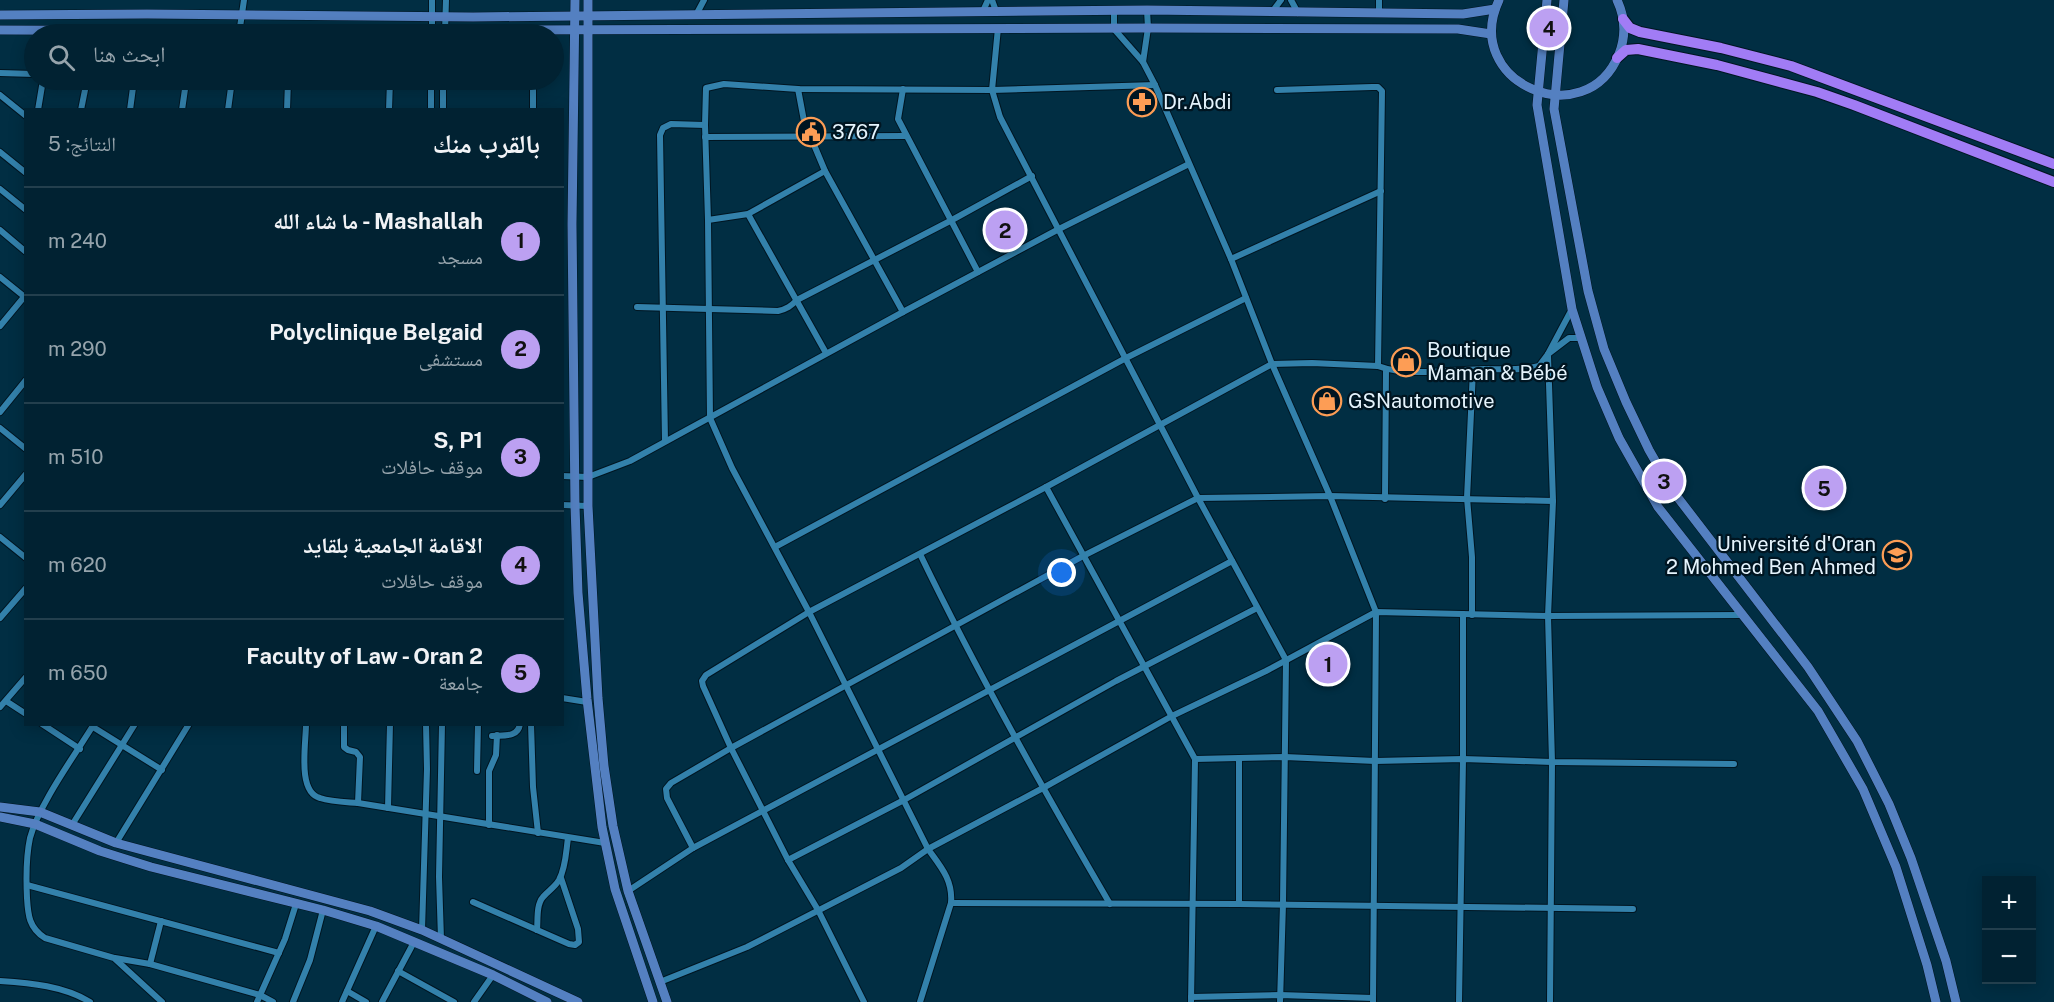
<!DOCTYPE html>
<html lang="ar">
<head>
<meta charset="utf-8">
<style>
  :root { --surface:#012232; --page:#0f2f3e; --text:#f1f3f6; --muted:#96a4ac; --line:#233f4d; --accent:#bca0f2 }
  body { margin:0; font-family:"Public Sans","Noto Naskh Arabic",sans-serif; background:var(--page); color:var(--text); direction:rtl }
  .controls { position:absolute; right:18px; bottom:18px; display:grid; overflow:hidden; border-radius:0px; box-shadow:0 3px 15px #0003 }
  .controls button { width:54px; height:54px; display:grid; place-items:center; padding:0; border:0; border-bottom:2px solid var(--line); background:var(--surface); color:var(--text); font:30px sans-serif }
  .you { position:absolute; left:1062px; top:573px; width:21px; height:21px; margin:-15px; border:4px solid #fff; border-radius:50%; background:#1a73e8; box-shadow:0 0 0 9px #1a73e833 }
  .badge { display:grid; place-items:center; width:39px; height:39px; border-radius:50%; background:var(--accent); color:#111; font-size:20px; font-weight:700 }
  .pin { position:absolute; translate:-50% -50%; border:3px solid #fff; box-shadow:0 2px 6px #0006 }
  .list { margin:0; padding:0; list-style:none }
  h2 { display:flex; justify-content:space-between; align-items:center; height:78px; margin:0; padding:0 24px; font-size:26px }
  h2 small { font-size:20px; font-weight:400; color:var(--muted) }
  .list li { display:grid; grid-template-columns:39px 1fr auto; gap:18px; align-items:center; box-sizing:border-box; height:108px; padding:0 24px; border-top:2px solid var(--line) }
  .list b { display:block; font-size:22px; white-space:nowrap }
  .list p { margin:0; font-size:20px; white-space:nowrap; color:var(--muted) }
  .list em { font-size:20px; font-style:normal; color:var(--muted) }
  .icon { flex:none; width:33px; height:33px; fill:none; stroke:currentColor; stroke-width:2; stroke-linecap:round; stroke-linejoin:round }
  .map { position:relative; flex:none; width:2054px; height:1002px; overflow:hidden; direction:ltr }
  .search { position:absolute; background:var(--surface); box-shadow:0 3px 15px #0003; left:24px; top:24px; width:540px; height:66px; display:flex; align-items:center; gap:15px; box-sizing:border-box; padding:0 21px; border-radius:33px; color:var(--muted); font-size:22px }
  .panel { position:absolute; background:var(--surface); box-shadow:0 3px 15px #0003; left:24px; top:108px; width:540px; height:618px; border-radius:0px; direction:rtl }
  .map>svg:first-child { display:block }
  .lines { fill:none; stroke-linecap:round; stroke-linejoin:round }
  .street-casing { stroke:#001521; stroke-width:8 }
  .secondary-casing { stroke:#001521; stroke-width:10 }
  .highway-casing { stroke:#001521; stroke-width:12 }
  .street { stroke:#3381ab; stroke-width:6 }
  .secondary { stroke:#5480c1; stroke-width:9 }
  .highway { stroke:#a17cf5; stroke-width:10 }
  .labels { text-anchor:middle; stroke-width:4.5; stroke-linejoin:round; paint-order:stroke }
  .poi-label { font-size:20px; fill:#e5f4fd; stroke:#001521; text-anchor:start }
</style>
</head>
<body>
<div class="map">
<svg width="2054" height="1002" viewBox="0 0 2054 1002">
  <rect width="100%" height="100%" fill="#012e43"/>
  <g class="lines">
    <g class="street-casing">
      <g id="street">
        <path d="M992,0L996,11"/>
        <path d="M1291,0L1298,13"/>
        <path d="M983,11L988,0"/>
        <path d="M1114,11V29L1143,62L1155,85L1231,259L1272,364L1330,496L1376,612L1373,1002"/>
        <path d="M1272,12L1281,0"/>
        <path d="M1379,13V0"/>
        <path d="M696,15L704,0"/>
        <path d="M998,28L992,90L1000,117L1198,498L1286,660L1283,904L1280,1002"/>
        <path d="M432,32V0"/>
        <path d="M445,32L446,0"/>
        <path d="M239,34L244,0"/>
        <path d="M1143,62L1148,28L1147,10"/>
        <path d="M0,73L34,74"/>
        <path d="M130,80L232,83L348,80"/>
        <path d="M431,80V110"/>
        <path d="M798,89L804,121L825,171L903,312"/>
        <path d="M903,89L898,119L978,272"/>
        <path d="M1277,90L1372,87H1378L1382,91L1378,366"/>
        <path d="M0,95L26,116"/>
        <path d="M38,110L43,80"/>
        <path d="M81,110L87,80"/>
        <path d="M130,110L134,80"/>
        <path d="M182,110L186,82"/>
        <path d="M228,110L232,80"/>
        <path d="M287,110L288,81"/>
        <path d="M389,110L390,80"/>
        <path d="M443,110V80"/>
        <path d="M533,110V80"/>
        <path d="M705,137L905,136"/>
        <path d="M0,152L26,173"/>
        <path d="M0,189L26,210"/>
        <path d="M748,214L826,353"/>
        <path d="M708,220L748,214L825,171"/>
        <path d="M0,230L26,252"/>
        <path d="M1231,259L1381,191"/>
        <path d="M0,277L26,298"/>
        <path d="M637,307L778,311C787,309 791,306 797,300L952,220L1032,176"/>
        <path d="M1572,309L1548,354L1569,338H1580"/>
        <path d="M0,326L24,297"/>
        <path d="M1548,355L1553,501L1548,616L1552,762L1550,1002"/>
        <path d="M0,412L26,380"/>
        <path d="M0,428L26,449"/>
        <path d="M665,441L660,135L663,128L671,124L705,125"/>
        <path d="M562,476L588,477L630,461L903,312L1059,229L1189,164"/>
        <path d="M1046,487L1195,759L1191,1002"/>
        <path d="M1385,499L1386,369"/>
        <path d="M0,505L26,474"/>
        <path d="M562,505L588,506"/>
        <path d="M0,537L26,558"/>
        <path d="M775,547L1126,358L1246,298"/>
        <path d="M920,554C978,674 1043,789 1110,904"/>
        <path d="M1472,615V557L1467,498L1473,370"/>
        <path d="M0,618L26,588"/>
        <path d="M562,698L587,702"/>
        <path d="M6,701L26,714"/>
        <path d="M0,707L26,677"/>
        <path d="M42,724L80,749"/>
        <path d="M94,724C75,755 39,804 30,838C26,857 26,878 27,898C28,915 29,928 45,938L114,958L162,1002"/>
        <path d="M306,724C306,744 297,792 320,798C332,802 346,802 358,803L605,843"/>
        <path d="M344,724V747L348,750L356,752L360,757L358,803"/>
        <path d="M531,724L533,787L538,833"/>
        <path d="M93,727L162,770"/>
        <path d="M492,736C503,735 518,738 520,724"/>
        <path d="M1239,758V904"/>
        <path d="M1195,759L1285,757L1375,761L1463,759L1552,762L1734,764"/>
        <path d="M477,771L478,724"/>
        <path d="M388,808L390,724"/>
        <path d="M72,825L135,724"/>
        <path d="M489,825V771L496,755L497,735"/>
        <path d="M116,843L189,724"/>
        <path d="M693,848L667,798L666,789L671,783L731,748L1083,556L1198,498L1330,496L1553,501"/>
        <path d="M788,860L904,800L1116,681L1257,608"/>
        <path d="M27,885L279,953"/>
        <path d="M628,891L693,848L1232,561"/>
        <path d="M473,902L569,944L575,945L579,942L578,929L561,878"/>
        <path d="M951,903L1239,904L1633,909"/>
        <path d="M422,930L427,769L426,724"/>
        <path d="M537,930C538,920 536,905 543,897C548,891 555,887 559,880C566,867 566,851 568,838"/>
        <path d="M441,939L439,877L442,724"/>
        <path d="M115,958L150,964L260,995L273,1002"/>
        <path d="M150,964L161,921"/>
        <path d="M398,971L454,1002"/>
        <path d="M0,981C31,983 64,986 90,1002"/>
        <path d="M660,982L747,947L901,868L928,849L1043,788L1172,716L1266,671L1376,612L1548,616L1741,615"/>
        <path d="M347,991L366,1002"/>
        <path d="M1191,997L1280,995L1373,998"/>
        <path d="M257,1002L285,939L296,904"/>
        <path d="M293,1002L310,960L323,910"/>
        <path d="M342,1002L376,926"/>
        <path d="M382,1002L414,942"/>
        <path d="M474,1002L493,975"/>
        <path d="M864,1002L818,910L788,860L731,748L703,686L702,681L706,675L809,612L1046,487L1272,364L1312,363L1378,366C1406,377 1453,370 1484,369C1502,369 1520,371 1539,366L1548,354"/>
        <path d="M920,1002L951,903C953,880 941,867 928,849L809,612L732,468L710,418L708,220L705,125L706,88L724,84L798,89L992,90L1155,85"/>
        <path d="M1459,1002L1463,759V614"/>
      </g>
    </g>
    <g class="secondary-casing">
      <g id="secondary">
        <path d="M575,0L572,224L575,506L578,593L587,699L602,827L615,889L653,1002"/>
        <path d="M588,0V506L598,698L604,766L613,826L628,891L667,1002"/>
        <path d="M1499,0C1460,83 1586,136 1619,54C1626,36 1625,17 1617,0"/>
        <path d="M1547,0L1537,105L1572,309L1597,387L1619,438L1658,507L1818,711L1863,789L1896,867L1927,965L1936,1002"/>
        <path d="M1564,0L1554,109L1588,291L1604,349L1626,402L1649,450L1672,490L1808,667L1857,741L1889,804L1911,858L1946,961L1956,1002"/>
        <path d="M0,15L147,14L473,17L1147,10L1463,14L1495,9"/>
        <path d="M0,30L239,31L1148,28L1458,29L1491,34"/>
        <path d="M0,807L40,812L116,843L370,911L422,930L578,1002"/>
        <path d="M0,817L35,824L100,851L151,867L323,910L376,926L493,975L547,1002"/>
      </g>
    </g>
    <g class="highway-casing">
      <g id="highway">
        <path d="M1623,19L1630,28L1640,32L1721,48L1791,66L2054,164"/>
        <path d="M1617,58L1626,50L1638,49L1717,65L1817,92L1854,105L2054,182"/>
      </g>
    </g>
    <use href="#street" class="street"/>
    <use href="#secondary" class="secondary"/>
    <use href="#highway" class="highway"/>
  </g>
  <defs>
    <g id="pharmacy-ring" transform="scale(1.5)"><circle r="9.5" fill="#001521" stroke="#fd9d55" stroke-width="1.5"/><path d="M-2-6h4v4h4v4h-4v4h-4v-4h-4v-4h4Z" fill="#fd9d55"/></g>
    <g id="civic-ring" transform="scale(1.5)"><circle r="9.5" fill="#001521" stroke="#fd9d55" stroke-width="1.5"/><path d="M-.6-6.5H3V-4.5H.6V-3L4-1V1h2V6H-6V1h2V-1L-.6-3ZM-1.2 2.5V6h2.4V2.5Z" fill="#fd9d55"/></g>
    <g id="shop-ring" transform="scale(1.5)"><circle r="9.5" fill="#001521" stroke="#fd9d55" stroke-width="1.5"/><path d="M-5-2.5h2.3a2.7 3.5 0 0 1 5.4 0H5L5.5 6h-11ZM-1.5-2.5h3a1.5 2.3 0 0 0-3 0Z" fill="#fd9d55"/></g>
    <g id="university-ring" transform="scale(1.5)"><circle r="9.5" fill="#001521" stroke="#fd9d55" stroke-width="1.5"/><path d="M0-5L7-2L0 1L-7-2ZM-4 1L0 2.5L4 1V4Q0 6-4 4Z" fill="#fd9d55"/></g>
  </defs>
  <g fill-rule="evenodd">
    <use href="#pharmacy-ring" x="1142" y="102"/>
    <use href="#civic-ring" x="811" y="132"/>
    <use href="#shop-ring" x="1406" y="362"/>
    <use href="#shop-ring" x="1327" y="401"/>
    <use href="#university-ring" x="1897" y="555"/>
  </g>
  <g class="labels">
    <g class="poi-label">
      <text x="1163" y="109">Dr.Abdi</text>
      <text x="832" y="139">3767</text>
      <text x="1427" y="357">Boutique<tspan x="1427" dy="23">Maman &amp; Bébé</tspan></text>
      <text x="1348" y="408">GSNautomotive</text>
      <text x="1876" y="551" text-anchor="end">Université d'Oran<tspan x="1876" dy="23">2 Mohmed Ben Ahmed</tspan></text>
    </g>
  </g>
</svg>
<div class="controls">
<button>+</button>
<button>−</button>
</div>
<div class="you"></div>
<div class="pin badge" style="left:1328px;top:664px">1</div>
<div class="pin badge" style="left:1005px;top:230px">2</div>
<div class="pin badge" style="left:1664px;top:481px">3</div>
<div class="pin badge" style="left:1549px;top:28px">4</div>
<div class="pin badge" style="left:1824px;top:488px">5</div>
<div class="search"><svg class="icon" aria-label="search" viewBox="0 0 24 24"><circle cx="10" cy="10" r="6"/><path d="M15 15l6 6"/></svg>ابحث هنا</div>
<section class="panel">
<h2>بالقرب منك<small>النتائج: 5</small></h2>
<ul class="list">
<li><span class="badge">1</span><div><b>Mashallah - ما شاء الله</b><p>مسجد</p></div><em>240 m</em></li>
<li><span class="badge">2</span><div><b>Polyclinique Belgaid</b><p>مستشفى</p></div><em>290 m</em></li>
<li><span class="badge">3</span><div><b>S, P1</b><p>موقف حافلات</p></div><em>510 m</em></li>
<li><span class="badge">4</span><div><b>الاقامة الجامعية بلقايد</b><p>موقف حافلات</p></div><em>620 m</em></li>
<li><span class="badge">5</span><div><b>Faculty of Law - Oran 2</b><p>جامعة</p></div><em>650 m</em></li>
</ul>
</section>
</div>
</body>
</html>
